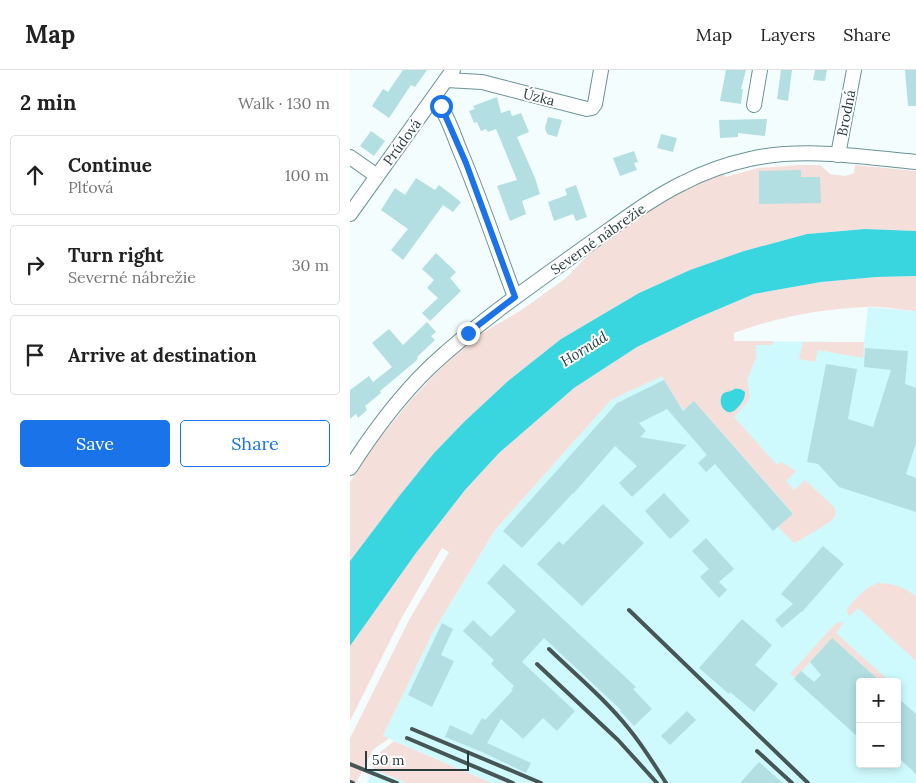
<!DOCTYPE html>
<html lang="en">
<head>
<meta charset="utf-8">
<style>
  :root { --surface:#fff; --page:#f6f6f6; --text:#222; --muted:#767676; --line:#e0e0e0; --accent:#1a73e8 }
  body { margin:0; font-family:Lora,serif; background:var(--page); color:var(--text) }
  .controls { position:absolute; right:15px; bottom:15px; display:grid; overflow:hidden; border-radius:5px; box-shadow:0 2px 8px #0003 }
  .controls button { width:45px; height:45px; display:grid; place-items:center; padding:0; border:0; border-bottom:1px solid var(--line); background:var(--surface); color:var(--text); font:25px sans-serif }
  .scale { position:absolute; left:15px; bottom:12px; width:104px; box-sizing:border-box; padding-left:5px; border:2px solid #2a3c3d; border-top:0; font-size:14px; line-height:18px; white-space:nowrap; color:#2a3c3d; -webkit-text-stroke:4px #fff; paint-order:stroke }
  .stop { position:absolute; width:15px; height:15px; margin:-11px; border:4px solid #1a73e8; border-radius:50%; background:#fff }
  .stop.end { background:#1a73e8; border-color:#fff; box-shadow:0 1px 5px #0008 }
  .list { margin:0; padding:0; list-style:none }
  h2 { display:flex; justify-content:space-between; align-items:center; height:65px; margin:0; padding:0 20px; font-size:21px }
  h2 small { font-size:16px; font-weight:400; color:var(--muted) }
  .list li { display:grid; grid-template-columns:32px 1fr auto; gap:15px; align-items:center; box-sizing:border-box; height:80px; margin:0 10px 10px; padding:0 10px; border:1px solid var(--line); border-radius:5px }
  .list b { display:block; font-size:19px; white-space:nowrap }
  .list p { margin:0; font-size:16px; white-space:nowrap; color:var(--muted) }
  .list em { font-size:16px; font-style:normal; color:var(--muted) }
  .actions { display:flex; gap:10px; padding:15px 20px }
  .actions a { flex:1; padding:11px 0; border:1px solid var(--accent); border-radius:5px; text-align:center; font-size:18px; color:var(--accent) }
  .actions .main { background:var(--accent); color:#fff }
  .icon { flex:none; width:28px; height:28px; fill:none; stroke:currentColor; stroke-width:2; stroke-linecap:round; stroke-linejoin:round }
  .map { position:relative; flex:none; width:566px; height:713px; overflow:hidden }
  header { display:flex; align-items:center; gap:30px; box-sizing:border-box; height:70px; padding:0 25px; background:var(--surface); border-bottom:1px solid var(--line) }
  header strong { font-size:24px }
  nav { display:flex; gap:28px; margin-inline-start:auto; font-size:18px }
  main { display:flex }
  aside { flex:1; background:var(--surface) }
  .map>svg:first-child { display:block }
  .built { fill:#cffafd; fill-rule:evenodd }
  .green { fill:#f5dfdb }
  .water { fill:#3ad6e0 }
  .building { fill:#b3dfe2 }
  .lines { fill:none; stroke-linecap:round; stroke-linejoin:round }
  .minor-casing { stroke:#6a9396; stroke-width:16 }
  .minor { stroke:#fff; stroke-width:14 }
  .rail { stroke:#465657; stroke-width:4 }
  .route { stroke:#1a73e8; stroke-width:6 }
  .labels { text-anchor:middle; stroke-width:4; stroke-linejoin:round; paint-order:stroke }
  .street-label { font-size:14px; fill:#2a3c3d; stroke:#fff }
  .water-label { font-size:15px; font-style:italic; fill:#274042; stroke:#fff }
</style>
</head>
<body>
<header>
<strong>Map</strong>
<nav><a>Map</a><a>Layers</a><a>Share</a></nav>
</header>
<main>
<aside>
<h2>2 min<small>Walk · 130 m</small></h2>
<ul class="list">
<li><svg class="icon" aria-label="ahead" viewBox="0 0 24 24"><path d="M12 20V5M6 11l6-6 6 6"/></svg><div><b>Continue</b><p>Plťová</p></div><em>100 m</em></li>
<li><svg class="icon" aria-label="right" viewBox="0 0 24 24"><path d="M7 20v-9h11M14 6l5 5-5 5"/></svg><div><b>Turn right</b><p>Severné nábrežie</p></div><em>30 m</em></li>
<li><svg class="icon" aria-label="arrive" viewBox="0 0 24 24"><path d="M6 21V4h12l-3 4 3 4H6"/></svg><div><b>Arrive at destination</b></div></li>
</ul>
<div class="actions"><a class="main">Save</a><a>Share</a></div>
</aside>
<div class="map">
<svg width="566" height="713" viewBox="0 0 566 713">
  <rect width="100%" height="100%" fill="#f4fdfd"/>
  <g class="built">
    <path d="M518,237L566,241V713H142L33,666L83,562L145,460L261,330L384,271L514,272ZM510,612H547V694H510Z"/>
    <path d="M23,699L57,713H17Z"/>
  </g>
  <g class="green">
    <path d="M449,95H470L480,104L495,106L504,103L505,95L566,101V161L515,159L457,164L394,181L340,200L289,223L211,269L158,311L115,351L84,383L50,425L0,491V412L25,374L60,331L86,303L116,275L132,263L170,241L216,208L243,180L333,112L371,97L375,107L408,98Z"/>
    <path d="M566,206V241C550,240 532,236 516,237C470,239 428,247 384,263V271H423V275H406V288L397,310L400,327L398,331L384,347L427,395L431,392L446,401L436,411L444,420L455,410L484,437C488,444 485,447 480,452L445,473L443,472L428,457L443,443L344,331L334,340L328,333L312,306L261,330L145,460L83,562L33,666L39,668C34,673 28,675 23,680L6,713H0V668L59,550L99,482L92,478L52,547L0,651V576L66,483L115,420L149,383L224,318L287,277L345,249L404,224L471,212L527,207Z"/>
    <path d="M453,272H514L513,288L468,280L465,292L449,289Z"/>
    <path d="M529,513C543,513 555,518 566,526V591L508,538L500,546L497,543V539C507,528 515,516 529,513Z"/>
    <path d="M489,552L493,554L486,563L540,612H531L482,568L445,608L440,604L484,555Z"/>
    <path d="M44,671L142,713H57L23,699L24,697L19,695C25,685 35,679 44,671Z"/>
  </g>
  <g class="water">
    <path d="M515,159L566,161V206L527,207L471,212L404,224L345,249L287,277L224,318L149,383L115,420L66,483L0,576V491L50,425L84,383L115,351L158,311L211,269L289,223L340,200L394,181L457,164Z"/>
    <path d="M384,319C389,318 392,319 395,322C395,328 393,331 389,336C376,353 365,330 374,323C377,321 381,322 384,319Z"/>
  </g>
  <g class="building">
    <path d="M53,0H77L65,17L61,15L39,48L22,36L33,19L38,22Z"/>
    <path d="M376,0H396L391,19H393L391,34L370,31Z"/>
    <path d="M431,0H442L438,31L427,29Z"/>
    <path d="M465,0H477L475,11L463,10Z"/>
    <path d="M555,0H566V36H558Z"/>
    <path d="M147,27L151,43L160,40L162,46L171,43L179,62L167,67L185,108L190,124L172,131L176,144L160,151L147,116L167,110L146,59L138,62L136,59L131,61L127,52L124,53L119,41L125,39L123,36Z"/>
    <path d="M198,47L212,50L207,67L197,64L195,58Z"/>
    <path d="M417,49L415,66L388,63V67L370,68L369,50Z"/>
    <path d="M21,61L35,71L24,86L10,76Z"/>
    <path d="M311,64L327,68L323,82L307,78Z"/>
    <path d="M284,81L288,92L284,93L287,100L270,106L263,88Z"/>
    <path d="M451,100V107H470L471,133L409,134V101Z"/>
    <path d="M66,108L85,120L89,115L111,132L103,142L93,135L53,190L41,180L58,159L31,140L45,118L55,125Z"/>
    <path d="M226,115L237,147L226,151L223,144L204,151L198,132L217,125L215,119Z"/>
    <path d="M86,183L106,202L100,208L111,221L80,251L72,243L88,228L77,218L84,210L72,199Z"/>
    <path d="M77,252L86,262L81,266L85,270L67,287L68,288L66,291L30,321L31,323L15,336L17,340L8,348L6,344L0,349V320L19,306L23,312L42,297L22,273L39,259L53,275Z"/>
    <path d="M515,278L558,281L555,314L566,318V373L556,404L566,408V442L489,417L468,394L457,392L476,294L507,299L498,349L523,357L541,300L514,297Z"/>
    <path d="M314,310L333,341L344,331L443,444L423,461L365,394L356,402L348,393L357,385L317,339L289,353L296,361L290,367L337,375L282,427L269,413L287,396L265,376L224,423H223L172,478L153,461L267,333Z"/>
    <path d="M314,423L340,451L320,469L295,441Z"/>
    <path d="M253,434L294,473L232,536L187,494L209,471L213,475Z"/>
    <path d="M356,468L384,499L369,512L377,520L369,528L350,507L359,499L342,481Z"/>
    <path d="M473,476L494,494L452,542H451L432,558L425,550L443,534L431,524Z"/>
    <path d="M154,494L286,617L283,619L302,639L284,656L270,641L271,640L194,568L172,592L225,641L207,661L193,648L173,669L151,649L137,673L181,693L176,703L132,682L95,667L100,655L122,665L132,648L135,650L163,620L161,619L164,616L141,594L144,590L113,561L123,550L141,567L166,541L137,513Z"/>
    <path d="M392,549L422,575L405,595L428,614L404,642L380,622L379,624L349,598Z"/>
    <path d="M92,553L103,559L91,585L104,591L82,637L58,625Z"/>
    <path d="M482,568L531,612H510V669L444,609L451,601L464,612L471,605L460,592Z"/>
    <path d="M547,627L566,644V704L547,686Z"/>
    <path d="M337,641L346,650L320,675L311,666Z"/>
    <path d="M409,692L433,713H390Z"/>
  </g>
  <g class="lines">
    <g class="minor-casing">
      <g id="minor">
        <path d="M96,10L132,12L237,39L242,38L245,34L251,0"/>
        <path d="M84,28C97,43 103,64 111,83C131,130 147,179 165,227"/>
        <path d="M404,35L410,0"/>
        <path d="M488,85L504,0"/>
        <path d="M0,87L27,106"/>
        <path d="M0,144L103,0"/>
        <path d="M0,398C23,362 49,327 80,297C128,252 182,215 235,177C267,155 298,130 333,113C354,102 377,94 400,89C454,77 512,87 566,92"/>
      </g>
    </g>
    <use href="#minor" class="minor"/>
    <g class="rail">
      <path d="M279,540L458,713"/>
      <path d="M199,579C226,605 255,629 279,659C293,676 304,694 316,713"/>
      <path d="M187,594L268,670L307,713"/>
      <path d="M62,659L191,713"/>
      <path d="M57,668L163,713"/>
      <path d="M407,681L442,713"/>
      <path d="M0,694L47,713"/>
      <path d="M0,712L3,713"/>
    </g>
  </g>
  <g class="lines">
    <path class="route" d="M91,36L116,93L165,227L118,263"/>
  </g>
  <g class="labels">
    <g class="street-label">
      <text transform="translate(189 27) rotate(14)" y="5">Úzka</text>
      <text transform="translate(496 43) rotate(-79)" y="5">Brodná</text>
      <text transform="translate(52 72) rotate(-54)" y="5">Prúdová</text>
      <text transform="translate(248 169) rotate(-35)" y="5">Severné nábrežie</text>
    </g>
    <g class="water-label">
      <text transform="translate(234 279) rotate(-32)" y="5">Hornád</text>
    </g>
  </g>
</svg>
<div class="controls">
<button>+</button>
<button>−</button>
</div>
<div class="scale">50 m</div>
<div class="stop" style="left:91px;top:36px"></div>
<div class="stop end" style="left:118px;top:263px"></div>
</div>
</main>
</body>
</html>
